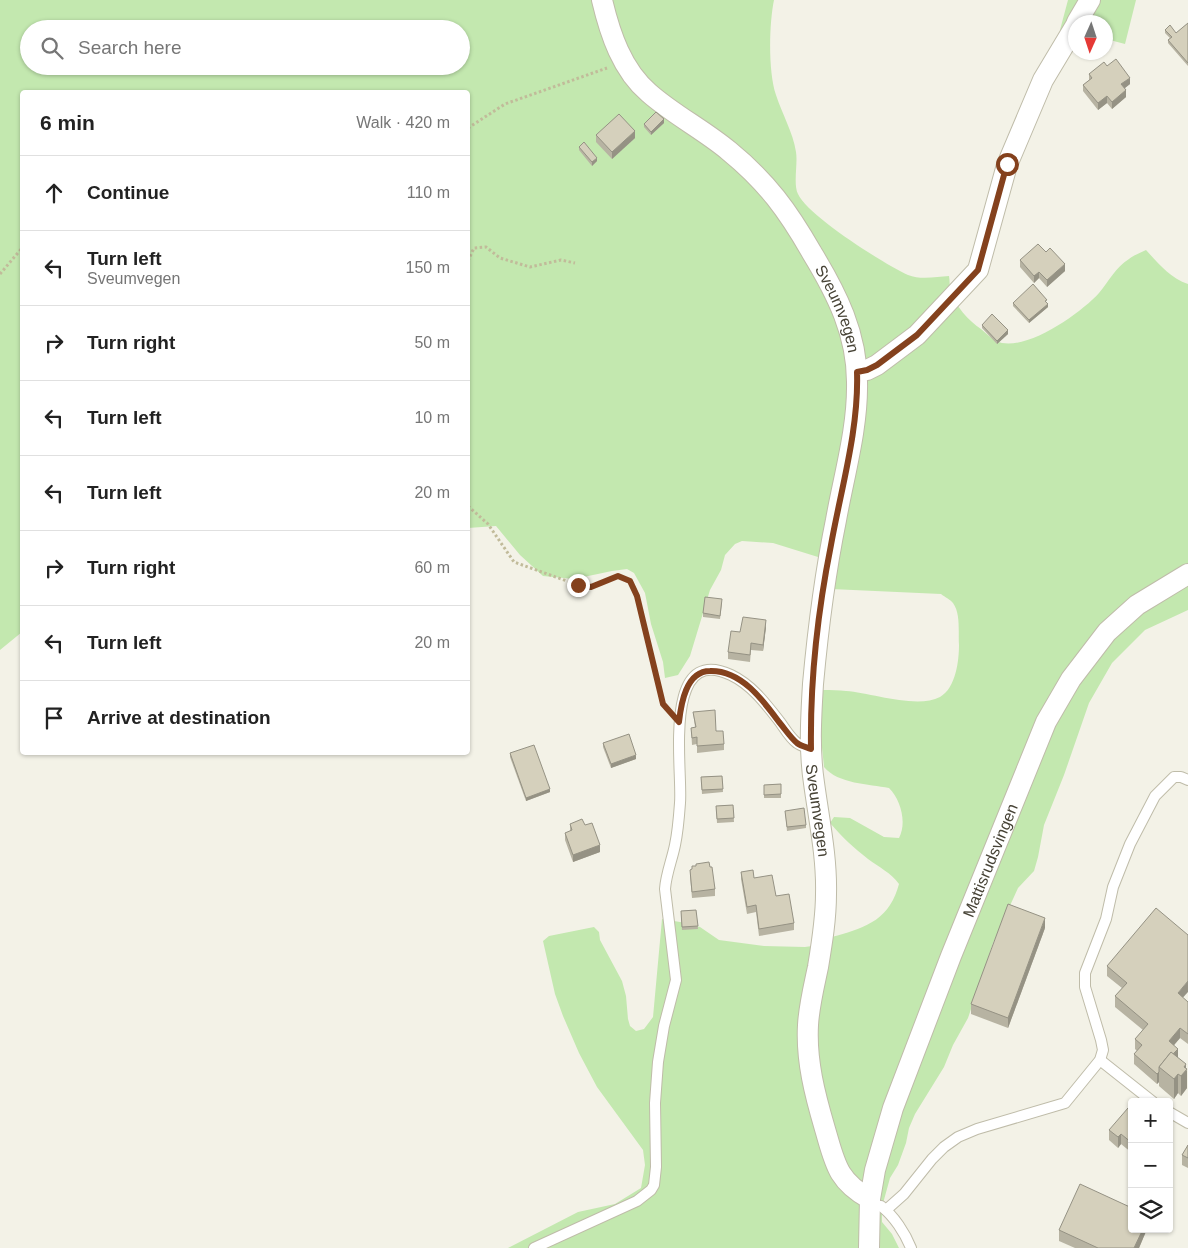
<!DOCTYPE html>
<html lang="en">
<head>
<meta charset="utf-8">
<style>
  :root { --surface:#fff; --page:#f6f6f6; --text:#222; --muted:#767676; --line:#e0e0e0 }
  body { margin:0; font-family:Arial,sans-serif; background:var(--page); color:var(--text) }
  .controls { position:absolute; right:15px; bottom:15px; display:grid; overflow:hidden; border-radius:5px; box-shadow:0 1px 4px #0004 }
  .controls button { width:45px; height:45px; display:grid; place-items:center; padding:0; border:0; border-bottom:1px solid var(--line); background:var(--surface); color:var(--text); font:25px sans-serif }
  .compass { position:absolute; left:1068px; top:15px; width:45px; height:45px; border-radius:50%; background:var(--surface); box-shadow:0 1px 4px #0004; rotate:183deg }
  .stop { position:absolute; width:15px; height:15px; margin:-11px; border:4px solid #84411d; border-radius:50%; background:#fff }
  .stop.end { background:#84411d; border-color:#fff; box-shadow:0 1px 5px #0008 }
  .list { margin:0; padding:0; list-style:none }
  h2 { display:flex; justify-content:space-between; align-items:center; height:65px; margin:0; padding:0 20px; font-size:21px }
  h2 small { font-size:16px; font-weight:400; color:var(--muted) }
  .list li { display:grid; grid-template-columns:32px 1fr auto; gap:15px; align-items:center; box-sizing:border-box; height:75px; padding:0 20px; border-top:1px solid var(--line) }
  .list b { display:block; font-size:19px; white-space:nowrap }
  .list p { margin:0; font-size:16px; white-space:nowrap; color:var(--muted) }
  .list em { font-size:16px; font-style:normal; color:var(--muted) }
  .icon { flex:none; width:28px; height:28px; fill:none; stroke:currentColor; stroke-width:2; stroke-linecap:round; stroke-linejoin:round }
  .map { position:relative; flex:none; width:1188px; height:1248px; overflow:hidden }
  .search { position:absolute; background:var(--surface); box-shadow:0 1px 4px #0004; left:20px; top:20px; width:450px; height:55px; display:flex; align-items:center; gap:12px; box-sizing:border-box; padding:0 18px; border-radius:28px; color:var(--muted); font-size:19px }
  .panel { position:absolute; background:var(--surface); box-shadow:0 1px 4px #0004; left:20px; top:90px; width:450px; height:665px; border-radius:5px }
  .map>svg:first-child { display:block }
  .green { fill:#c3e8af; fill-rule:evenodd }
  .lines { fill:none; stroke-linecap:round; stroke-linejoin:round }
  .service-casing { stroke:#bfbca9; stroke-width:12 }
  .minor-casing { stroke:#bfbca9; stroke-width:22 }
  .path { stroke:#c1bb9a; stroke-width:3; stroke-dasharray:2.5 2.5; stroke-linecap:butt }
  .service { stroke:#fff; stroke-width:10 }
  .minor { stroke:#fff; stroke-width:20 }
  .wall { fill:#b7b3a2 }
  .shaded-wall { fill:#959284 }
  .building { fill:#d5d0bc; stroke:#959284 }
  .route { stroke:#84411d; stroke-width:6 }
  .labels { text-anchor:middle; stroke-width:4; stroke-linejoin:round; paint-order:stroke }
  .street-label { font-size:16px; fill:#474336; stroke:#fff }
</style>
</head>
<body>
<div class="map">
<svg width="1188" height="1248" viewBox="0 0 1188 1248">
  <rect width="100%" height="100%" fill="#f3f2e7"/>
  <g class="green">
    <path d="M0,0H774C769,24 768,72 776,95C782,114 793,132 796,152C798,164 793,184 798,194C808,216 884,264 908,275C920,280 936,277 949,276C950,281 949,286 951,291C955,306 969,321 981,329C986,333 991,338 996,341C1024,354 1081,313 1099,293C1109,281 1116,267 1129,259C1134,255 1140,253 1146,250C1158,263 1170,278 1188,284V610L1145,630L1112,663L1089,703L1064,775L1044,825L1038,857L1034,871L1018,888L993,943L968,1018L953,1045L944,1067L915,1114L909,1128L906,1143L898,1165L890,1178L882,1207V1222L892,1234L899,1248H508L578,1212L615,1204L641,1188L645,1165L643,1150L597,1087L579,1053L563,1016L555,994L543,941L549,936L594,927L599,932L600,940L622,981L626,996L628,1019L630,1026L636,1031L644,1029L653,1017L662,919L686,923L700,927L719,940L764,946L805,947L812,946L818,941C843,933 875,929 890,905C894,899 897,891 899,884C891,873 879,867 868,859C854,848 842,837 830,823L834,817L850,818L884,837L899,838C907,823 901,800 889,788C869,784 838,784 824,767C822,742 816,714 823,690C831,690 839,690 846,691C872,693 917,709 940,697C956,688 959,660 959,645C958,633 961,614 953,603C951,600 945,597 941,594L831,589L824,561L818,557L773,543L742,541L735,544L725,555L721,570L710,590L690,656L678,675L665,678L663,662L651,624L645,593L634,573L627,569L612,571L574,579L543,576L520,555L496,526L468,528V92H22V632L0,650ZM29,29H461V66H29Z"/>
    <path d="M1068,0H1136L1125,44L1106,39V22H1076L1063,37L1060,30Z"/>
  </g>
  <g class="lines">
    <g class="service-casing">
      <g id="service">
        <path d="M1100,1060L1153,1102"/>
        <path d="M1169,1112L1188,1123"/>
        <path d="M881,1206C894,1216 905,1233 911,1248"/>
        <path d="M886,1210L904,1194L932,1159L944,1147L958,1137L977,1129L1065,1103L1100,1060L1103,1050L1101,1040L1085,987V973L1106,919L1113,887L1130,844L1155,796L1174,777H1181L1188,780"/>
        <path d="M534,1248L637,1201L651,1190L654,1185L656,1167L655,1103L658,1062L664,1026L676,980L665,889C666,874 672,860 675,845C678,831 679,817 680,803C683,772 661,642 731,675C752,685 766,704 780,722C785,729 790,738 797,743C801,746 806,747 811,749"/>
      </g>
    </g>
    <g class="minor-casing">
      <g id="minor">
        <path id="s1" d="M602,0C610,34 622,70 649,93C674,115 704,130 729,151C767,182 788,211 812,253C837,294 857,334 857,382C858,428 844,475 836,520C825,574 818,629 813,684C811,717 809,750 814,783C819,820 827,857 826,894C826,919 822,943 818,967C814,986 809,1006 808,1025C806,1061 815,1095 825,1129C835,1163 837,1181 870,1199"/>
        <path d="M1077,22L1090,0"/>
        <path d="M857,372L867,370L877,365L917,335L978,270L1007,165L1043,80L1076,25"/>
        <path id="s2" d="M869,1248L870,1199L875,1170L893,1108L951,956L1046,722L1071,679L1107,632L1137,605L1188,574"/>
      </g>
    </g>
    <g class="path">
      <path d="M468,128L505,104L607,68"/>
      <path d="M468,261L474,248L486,247L500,258L530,267L561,260L575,263"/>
      <path d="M0,274L22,248"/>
      <path d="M468,506L488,524L514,562L578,585L591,587L617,576L630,581L637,596L663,704L669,710"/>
    </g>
    <use href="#service" class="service"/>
    <use href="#minor" class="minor"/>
  </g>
  <g class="wall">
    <path d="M1188,23V66L1168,43V40L1170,38L1165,33V30L1176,33Z"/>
    <path d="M1107,66L1130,84L1125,88L1126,97L1112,109L1107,103L1098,110L1083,91V85L1089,80V74Z"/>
    <path d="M664,123L651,135L644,127V124Z"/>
    <path d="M596,135L635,138L612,159L596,142Z"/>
    <path d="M579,147L597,161L592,166L579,150Z"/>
    <path d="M1020,260L1065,271L1047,287L1039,278L1034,283L1020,267Z"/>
    <path d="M1013,303H1047L1048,307L1029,323L1013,306Z"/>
    <path d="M982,325L1008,334L997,344L982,328Z"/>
    <path d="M722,603L720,619L703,617V613Z"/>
    <path d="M766,627L763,651L751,650L750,662L728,659V652L740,632Z"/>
    <path d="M693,712L716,731L724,744V750L697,753V744L692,745L691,728L695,727Z"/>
    <path d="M603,743L636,759L611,768L603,747Z"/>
    <path d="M510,753L550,792L526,801L510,757Z"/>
    <path d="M722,776L723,792L702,794L701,777Z"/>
    <path d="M781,784V798H764V785Z"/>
    <path d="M733,805L734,822L717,823L716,806Z"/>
    <path d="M785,811L806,825V828L787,831Z"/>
    <path d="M570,824L585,825L600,852L573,862L565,840V833L570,831Z"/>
    <path d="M710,867L715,889V896L692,898L690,876V870Z"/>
    <path d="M741,872L754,878L776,896L794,923V930L759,936L756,912L747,914L741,879Z"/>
    <path d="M696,910L698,929L682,930L681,911Z"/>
    <path d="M1045,928L1008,1028L971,1014V1004Z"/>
    <path d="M1107,966L1183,998L1188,1002V1044L1180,1038L1174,1045L1178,1058L1186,1068L1187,1088L1181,1096L1178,1093L1174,1099L1159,1086V1082L1157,1084L1134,1064V1054L1137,1051L1135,1049V1039L1143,1030L1115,1007V996L1122,988L1107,976Z"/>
    <path d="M1132,1112V1153L1121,1144L1118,1148L1109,1140V1130Z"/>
    <path d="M1188,1145V1168L1182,1165V1155Z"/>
    <path d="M1147,1229L1139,1248H1075L1059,1241V1230Z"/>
  </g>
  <g class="shaded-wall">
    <path d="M1130,78V84L1121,91V84Z"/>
    <path d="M1126,90V97L1112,109V102Z"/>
    <path d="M1107,96V103L1098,110V103Z"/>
    <path d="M664,119V123L651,135V132Z"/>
    <path d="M635,131V138L612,159V152Z"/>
    <path d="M597,158V161L592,166V162Z"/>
    <path d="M1065,264V271L1047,287V280Z"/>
    <path d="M1039,272V278L1034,283V276Z"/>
    <path d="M1048,304V307L1029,323V320Z"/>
    <path d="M1008,330V334L997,344V341Z"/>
    <path d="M766,620V627L763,651V645Z"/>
    <path d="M636,755V759L611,768V764Z"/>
    <path d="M550,789V792L526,801V798Z"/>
    <path d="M600,845V852L573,862V855Z"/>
    <path d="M1045,918V928L1008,1028V1018Z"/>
    <path d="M1188,981V992L1178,1003V993Z"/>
    <path d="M1180,1028V1038L1169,1051V1041Z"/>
    <path d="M1178,1049V1059L1161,1069Z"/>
    <path d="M1186,1064V1071L1187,1069V1088L1181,1096V1076L1184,1067Z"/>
    <path d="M1159,1072V1082L1157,1084V1074Z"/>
    <path d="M1178,1074V1093L1174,1099V1079Z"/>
    <path d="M1121,1134V1144L1118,1148V1137Z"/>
    <path d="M1143,1229H1147L1139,1248H1134Z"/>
  </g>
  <g class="building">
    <path d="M1188,23V63L1168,40L1172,37L1165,30L1170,25L1176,33Z"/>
    <path d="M1116,59L1130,78L1121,84L1126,90L1112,102L1107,96L1098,103L1083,85L1092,78L1089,74L1104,62L1107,66Z"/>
    <path d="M656,112L664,119L651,132L644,124Z"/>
    <path d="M619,114L635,131L612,152L596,135Z"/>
    <path d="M584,142L597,158L592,162L579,147Z"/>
    <path d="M1038,244L1046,252L1050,248L1065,264L1047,280L1039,272L1034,276L1020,260Z"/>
    <path d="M1033,284L1047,300L1045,301L1048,304L1029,320L1013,303Z"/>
    <path d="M992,314L1008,330L997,341L982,325Z"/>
    <path d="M705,597L722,599L720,616L703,613Z"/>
    <path d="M743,617L766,620L763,645L751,643L750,655L728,652L731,631L740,632Z"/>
    <path d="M715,710L716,731H723L724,744L697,746V737L692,738L691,728L696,727L693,712Z"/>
    <path d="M629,734L636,755L611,764L603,743Z"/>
    <path d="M534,745L550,789L526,798L510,753Z"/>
    <path d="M722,776L723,789L702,790L701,777Z"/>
    <path d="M781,784V794L764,795V785Z"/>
    <path d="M733,805L734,818L717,819L716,806Z"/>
    <path d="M804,808L806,825L787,827L785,811Z"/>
    <path d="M582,819L585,825L592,823L600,845L573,855L565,833L572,830L570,824Z"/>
    <path d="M709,862L710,867H712L715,889L692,892L690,870L692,869V866H696V864Z"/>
    <path d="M753,870L754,878L772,875L776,896L789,894L794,923L759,929L756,905L747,907L741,872Z"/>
    <path d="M1008,904L1045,918L1008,1018L971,1004Z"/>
    <path d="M1156,908L1188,935V981L1178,993L1188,1002V1034L1180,1028L1169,1041L1178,1049L1173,1054L1171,1052L1159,1067V1072L1157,1074L1134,1054L1142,1045L1135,1039L1148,1024L1115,996L1127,983L1107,966Z"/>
    <path d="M696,910L698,926L682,927L681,911Z"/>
    <path d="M1171,1052L1186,1064L1184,1067L1187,1069L1181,1076L1178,1074L1174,1079L1159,1067Z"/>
    <path d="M1128,1108L1132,1112V1143L1121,1134L1118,1137L1109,1130Z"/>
    <path d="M1188,1145V1158L1182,1155Z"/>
    <path d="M1080,1184L1132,1208V1229H1143L1134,1248H1098L1059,1230Z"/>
  </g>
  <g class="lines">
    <path class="route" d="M578,585L591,587L618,576L630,581L637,596L663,704L679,722C681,704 686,671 710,671C741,670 763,700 779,722C785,729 790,737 797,743C801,746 806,747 811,749C810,682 818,610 831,545C841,489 859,429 857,372L867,370L877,365L917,335L978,270L1007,164"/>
  </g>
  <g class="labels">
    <g class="street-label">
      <text dy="6" stroke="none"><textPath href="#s1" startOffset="399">Sveumvegen</textPath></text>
      <text dy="6" stroke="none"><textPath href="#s1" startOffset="908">Sveumvegen</textPath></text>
      <text dy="6" stroke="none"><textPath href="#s2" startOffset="409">Mattisrudsvingen</textPath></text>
    </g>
  </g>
</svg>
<div class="controls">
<button>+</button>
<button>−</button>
<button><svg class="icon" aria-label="layers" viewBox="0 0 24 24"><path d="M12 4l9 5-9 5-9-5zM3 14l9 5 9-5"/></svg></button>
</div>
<svg class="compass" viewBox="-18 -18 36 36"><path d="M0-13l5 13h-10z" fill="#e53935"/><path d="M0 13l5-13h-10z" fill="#767676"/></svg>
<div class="stop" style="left:1007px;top:164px"></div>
<div class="stop end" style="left:578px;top:585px"></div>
<div class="search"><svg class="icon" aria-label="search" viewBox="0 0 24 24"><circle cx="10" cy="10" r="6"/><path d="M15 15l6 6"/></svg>Search here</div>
<section class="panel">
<h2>6 min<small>Walk · 420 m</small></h2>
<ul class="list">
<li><svg class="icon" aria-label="ahead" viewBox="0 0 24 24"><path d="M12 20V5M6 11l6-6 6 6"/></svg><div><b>Continue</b></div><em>110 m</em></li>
<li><svg class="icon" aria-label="left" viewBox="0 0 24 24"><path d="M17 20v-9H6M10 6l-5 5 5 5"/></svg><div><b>Turn left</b><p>Sveumvegen</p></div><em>150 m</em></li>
<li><svg class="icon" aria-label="right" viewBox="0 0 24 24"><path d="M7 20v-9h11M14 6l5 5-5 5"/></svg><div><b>Turn right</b></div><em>50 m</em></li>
<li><svg class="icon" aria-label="left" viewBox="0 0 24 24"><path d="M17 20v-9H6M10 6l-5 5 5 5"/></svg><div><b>Turn left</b></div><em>10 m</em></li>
<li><svg class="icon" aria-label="left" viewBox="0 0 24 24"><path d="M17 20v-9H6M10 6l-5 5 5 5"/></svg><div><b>Turn left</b></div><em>20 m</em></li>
<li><svg class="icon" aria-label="right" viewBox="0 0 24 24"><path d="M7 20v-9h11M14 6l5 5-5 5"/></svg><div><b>Turn right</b></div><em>60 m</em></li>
<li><svg class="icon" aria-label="left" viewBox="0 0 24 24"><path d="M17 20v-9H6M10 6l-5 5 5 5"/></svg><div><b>Turn left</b></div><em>20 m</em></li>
<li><svg class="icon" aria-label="arrive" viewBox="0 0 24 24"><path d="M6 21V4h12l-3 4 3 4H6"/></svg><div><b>Arrive at destination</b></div></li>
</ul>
</section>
</div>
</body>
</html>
